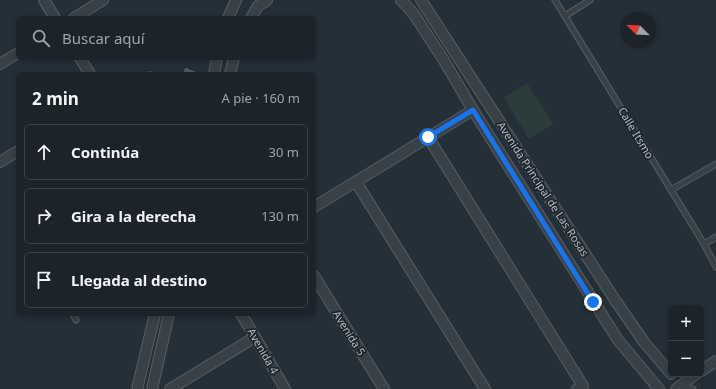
<!DOCTYPE html>
<html lang="es">
<head>
<meta charset="utf-8">
<style>
  :root { --surface:#1c232a; --page:#252b32; --text:#f1f3f6; --muted:#a0a4a8; --line:#3a4047 }
  body { margin:0; font-family:"Noto Sans",sans-serif; background:var(--page); color:var(--text) }
  .controls { position:absolute; right:12px; bottom:12px; display:grid; overflow:hidden; border-radius:6px; box-shadow:0 2px 6px #0003 }
  .controls button { width:36px; height:36px; display:grid; place-items:center; padding:0; border:0; border-bottom:1px solid var(--line); background:var(--surface); color:var(--text); font:20px sans-serif }
  .compass { position:absolute; left:620px; top:12px; width:36px; height:36px; border-radius:50%; background:var(--surface); box-shadow:0 2px 6px #0003; rotate:294deg }
  .stop { position:absolute; width:12px; height:12px; margin:-9px; border:3px solid #1a73e8; border-radius:50%; background:#fff }
  .stop.end { background:#1a73e8; border-color:#fff; box-shadow:0 1px 4px #0008 }
  .list { margin:0; padding:0; list-style:none }
  h2 { display:flex; justify-content:space-between; align-items:center; height:52px; margin:0; padding:0 16px; font-size:17px }
  h2 small { font-size:13px; font-weight:400; color:var(--muted) }
  .list li { display:grid; grid-template-columns:26px 1fr auto; gap:12px; align-items:center; box-sizing:border-box; height:56px; margin:0 8px 8px; padding:0 8px; border:1px solid var(--line); border-radius:6px }
  .list b { display:block; font-size:15px; white-space:nowrap }
  .list em { font-size:13px; font-style:normal; color:var(--muted) }
  .icon { flex:none; width:22px; height:22px; fill:none; stroke:currentColor; stroke-width:2; stroke-linecap:round; stroke-linejoin:round }
  .map { position:relative; flex:none; width:716px; height:389px; overflow:hidden }
  .search { position:absolute; background:var(--surface); box-shadow:0 2px 6px #0003; left:16px; top:16px; width:300px; height:44px; display:flex; align-items:center; gap:10px; box-sizing:border-box; padding:0 14px; border-radius:6px; color:var(--muted); font-size:15px }
  .panel { position:absolute; background:var(--surface); box-shadow:0 2px 6px #0003; left:16px; top:72px; width:300px; height:244px; border-radius:6px }
  .map>svg:first-child { display:block }
  .green { fill:#2a3d3a }
  .building { fill:#505c66; stroke:#1f282f }
  .lines { fill:none; stroke-linecap:round; stroke-linejoin:round }
  .lane-casing { stroke:#565f66; stroke-width:7 }
  .street-casing { stroke:#565f66; stroke-width:12 }
  .lane { stroke:#384148; stroke-width:5 }
  .street { stroke:#384148; stroke-width:10 }
  .route { stroke:#1a73e8; stroke-width:5 }
  .labels { text-anchor:middle; stroke-width:3.5; stroke-linejoin:round; paint-order:stroke }
  .street-label { font-size:11px; fill:#b3bcc4; stroke:#1d262d }
</style>
</head>
<body>
<div class="map">
<svg width="716" height="389" viewBox="0 0 716 389">
  <rect width="100%" height="100%" fill="#252f38"/>
  <path class="green" d="M527,83L553,124L529,139L504,98Z"/>
  <g class="building">
    <path d="M185,67L198,72L197,74H182Z"/>
    <path d="M147,71H153L160,74H138Z"/>
  </g>
  <g class="lines">
    <g class="lane-casing">
      <g id="lane">
        <path d="M555,0L704,244L716,267"/>
        <path d="M565,16L590,0"/>
        <path d="M671,190L716,164"/>
        <path d="M704,244L716,237"/>
        <path d="M73,314L76,320"/>
        <path d="M680,385L693,389"/>
      </g>
    </g>
    <g class="street-casing">
      <g id="street">
        <path d="M44,0L55,18"/>
        <path d="M401,0L413,13L443,59L473,110L618,340L659,389"/>
        <path d="M421,0L615,300L644,342L671,374"/>
        <path d="M74,18L103,0"/>
        <path d="M228,18L236,0"/>
        <path d="M251,18L258,6L267,0"/>
        <path d="M80,58L90,74"/>
        <path d="M0,64L18,53"/>
        <path d="M214,74L217,58"/>
        <path d="M230,74L234,58"/>
        <path d="M428,137L583,386L577,389"/>
        <path d="M0,162L18,151"/>
        <path d="M356,182L485,389"/>
        <path d="M314,207L473,110"/>
        <path d="M314,276L384,389"/>
        <path d="M241,314L255,337L285,389"/>
        <path d="M701,371L716,361"/>
        <path d="M137,389L155,314"/>
        <path d="M152,389L169,314"/>
        <path d="M170,389L255,337"/>
        <path d="M676,389L696,374"/>
      </g>
    </g>
    <use href="#lane" class="lane"/>
    <use href="#street" class="street"/>
  </g>
  <g class="lines">
    <path class="route" d="M428,137L473,110L593,302"/>
  </g>
  <g class="labels">
    <g class="street-label">
      <text transform="translate(636 133) rotate(59)" y="4">Calle Itsmo</text>
      <text transform="translate(543 189) rotate(57)" y="4">Avenida Principal de Las Rosas</text>
      <text transform="translate(349 333) rotate(58)" y="4">Avenida 5</text>
      <text transform="translate(263 351) rotate(60)" y="4">Avenida 4</text>
    </g>
  </g>
</svg>
<div class="controls">
<button>+</button>
<button>−</button>
</div>
<svg class="compass" viewBox="-18 -18 36 36"><path d="M0-13l5 13h-10z" fill="#e53935"/><path d="M0 13l5-13h-10z" fill="#a0a4a8"/></svg>
<div class="stop" style="left:428px;top:137px"></div>
<div class="stop end" style="left:593px;top:302px"></div>
<div class="search"><svg class="icon" aria-label="search" viewBox="0 0 24 24"><circle cx="10" cy="10" r="6"/><path d="M15 15l6 6"/></svg>Buscar aquí</div>
<section class="panel">
<h2>2 min<small>A pie · 160 m</small></h2>
<ul class="list">
<li><svg class="icon" aria-label="ahead" viewBox="0 0 24 24"><path d="M12 20V5M6 11l6-6 6 6"/></svg><div><b>Continúa</b></div><em>30 m</em></li>
<li><svg class="icon" aria-label="right" viewBox="0 0 24 24"><path d="M7 20v-9h11M14 6l5 5-5 5"/></svg><div><b>Gira a la derecha</b></div><em>130 m</em></li>
<li><svg class="icon" aria-label="arrive" viewBox="0 0 24 24"><path d="M6 21V4h12l-3 4 3 4H6"/></svg><div><b>Llegada al destino</b></div></li>
</ul>
</section>
</div>
</body>
</html>
